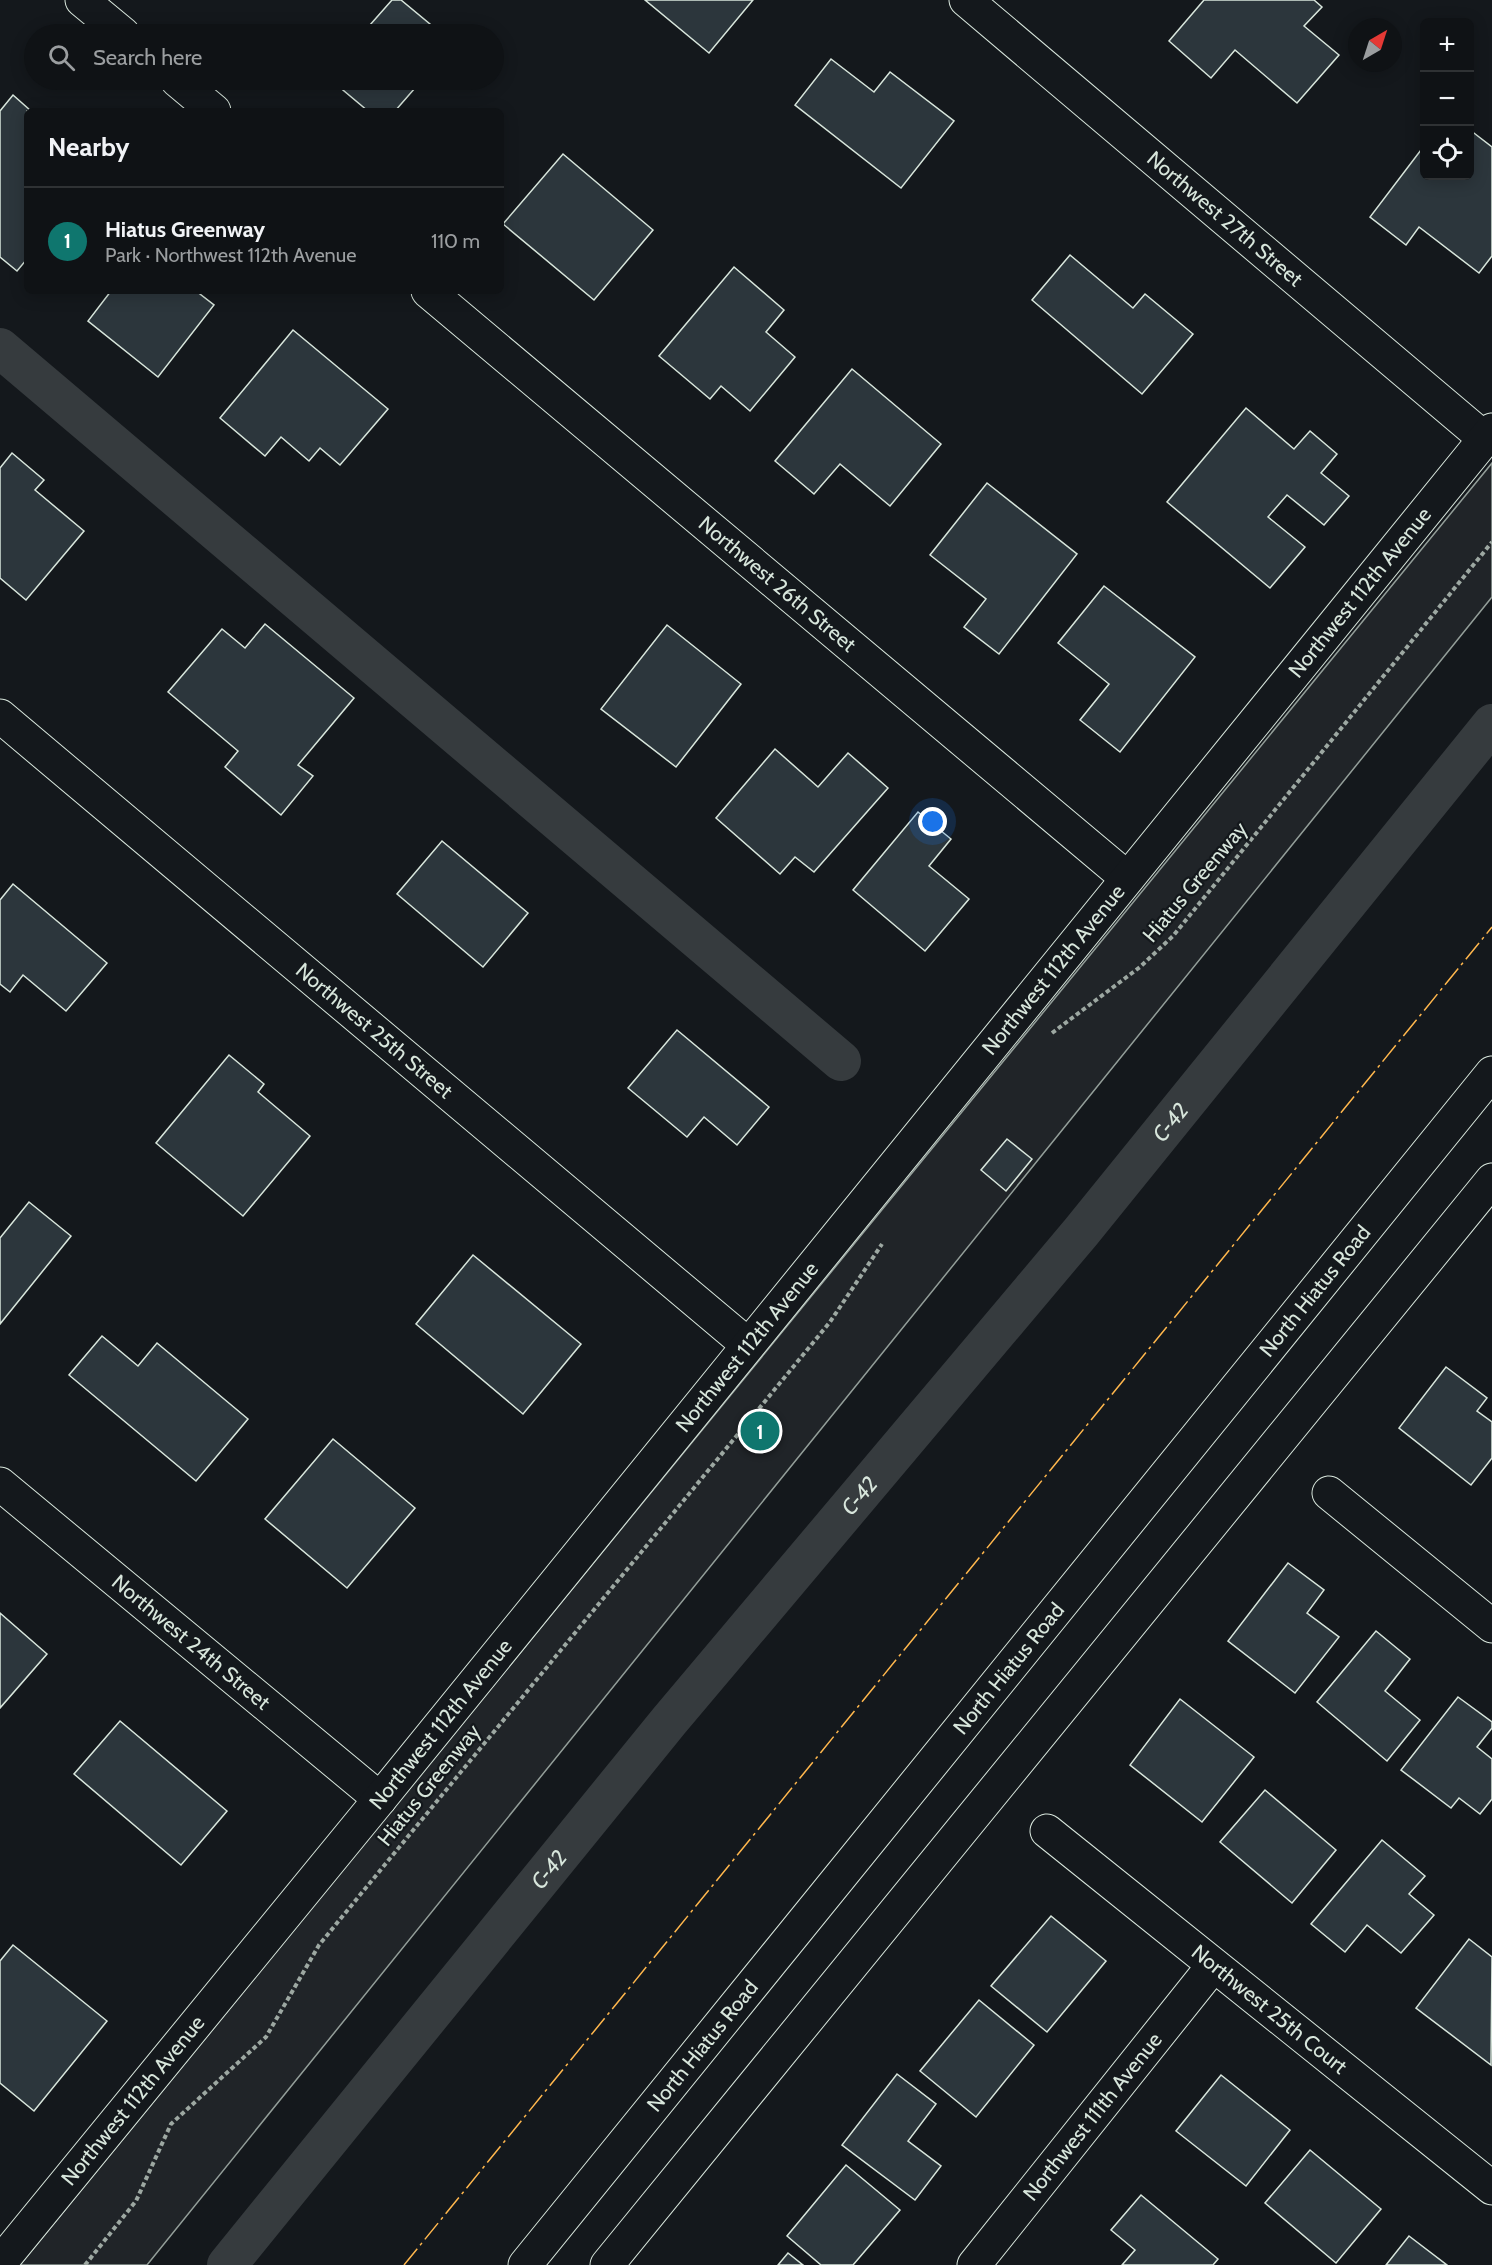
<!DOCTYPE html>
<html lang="en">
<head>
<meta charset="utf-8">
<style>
  :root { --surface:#0f1215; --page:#1d2022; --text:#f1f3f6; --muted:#9b9ea0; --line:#2f3234; --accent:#0f766e }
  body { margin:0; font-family:Cabin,sans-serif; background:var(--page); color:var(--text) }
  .controls { position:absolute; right:18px; top:18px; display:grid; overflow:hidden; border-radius:9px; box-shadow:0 3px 15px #0003 }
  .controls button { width:54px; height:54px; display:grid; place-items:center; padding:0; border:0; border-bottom:2px solid var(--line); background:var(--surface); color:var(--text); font:30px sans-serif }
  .compass { position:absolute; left:1348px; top:18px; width:54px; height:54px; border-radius:50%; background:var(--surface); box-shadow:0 3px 15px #0003; rotate:39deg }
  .you { position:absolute; left:933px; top:822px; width:21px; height:21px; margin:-15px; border:4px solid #fff; border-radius:50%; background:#1a73e8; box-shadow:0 0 0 9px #1a73e833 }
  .badge { display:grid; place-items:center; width:39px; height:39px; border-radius:50%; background:var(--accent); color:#fff; font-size:20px; font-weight:700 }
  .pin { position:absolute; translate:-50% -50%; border:3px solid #fff; box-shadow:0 2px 6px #0006 }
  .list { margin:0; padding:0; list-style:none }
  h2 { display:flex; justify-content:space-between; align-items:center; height:78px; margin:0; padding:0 24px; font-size:26px }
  h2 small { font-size:20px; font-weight:400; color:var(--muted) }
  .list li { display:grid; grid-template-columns:39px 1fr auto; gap:18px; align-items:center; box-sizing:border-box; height:108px; padding:0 24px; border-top:2px solid var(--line) }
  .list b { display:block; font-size:22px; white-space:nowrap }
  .list p { margin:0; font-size:20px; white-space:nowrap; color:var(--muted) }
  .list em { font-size:20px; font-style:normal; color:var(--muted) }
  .icon { flex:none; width:33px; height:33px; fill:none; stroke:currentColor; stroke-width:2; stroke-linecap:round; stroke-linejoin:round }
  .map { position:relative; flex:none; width:1492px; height:2265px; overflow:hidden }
  .search { position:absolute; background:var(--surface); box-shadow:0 3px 15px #0003; left:24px; top:24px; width:480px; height:66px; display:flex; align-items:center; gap:15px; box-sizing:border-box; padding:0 21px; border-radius:33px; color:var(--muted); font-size:22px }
  .panel { position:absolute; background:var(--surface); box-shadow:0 3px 15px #0003; left:24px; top:108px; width:480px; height:186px; border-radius:9px }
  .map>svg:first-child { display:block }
  .green { fill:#202428; stroke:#939e99; stroke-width:1.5 }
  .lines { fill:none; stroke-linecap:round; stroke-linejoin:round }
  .canal { stroke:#363b3e; stroke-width:40 }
  .building { fill:#2c363c; stroke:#d8e6dc; stroke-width:1.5 }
  .minor-casing { stroke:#d8e6dc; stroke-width:35 }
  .secondary-casing { stroke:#d8e6dc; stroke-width:35 }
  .path { stroke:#9da8a2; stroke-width:4; stroke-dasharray:4.5 3; stroke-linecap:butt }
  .minor { stroke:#14181c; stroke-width:33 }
  .secondary { stroke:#14181c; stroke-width:33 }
  .power { stroke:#ffb74d; stroke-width:1.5; stroke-dasharray:21 4.5 3 4.5; stroke-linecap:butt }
  .labels { text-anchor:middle; stroke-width:4.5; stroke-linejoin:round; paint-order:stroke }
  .street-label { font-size:21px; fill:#d8e6dc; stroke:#14181c }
  .water-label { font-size:22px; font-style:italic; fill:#d8e6dc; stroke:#14181c }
</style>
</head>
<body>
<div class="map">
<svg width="1492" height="2265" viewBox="0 0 1492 2265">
  <rect width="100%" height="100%" fill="#14181c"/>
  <path class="green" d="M1492,463V597L147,2265H20Z"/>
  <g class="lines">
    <g class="canal">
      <path d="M0,348L841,1061"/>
      <path id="s1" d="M227,2265L669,1721L1081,1232L1492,724"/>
    </g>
  </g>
  <g class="building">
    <path d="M392,0H401L442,34H362Z"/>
    <path d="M645,0H753L709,53Z"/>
    <path d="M1204,0H1314L1322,7L1304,26L1339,55L1297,103L1235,50L1211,78L1169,41Z"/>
    <path d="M831,59L874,92L890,72L954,121L901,188L795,105Z"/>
    <path d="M331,80H422L395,111H368Z"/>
    <path d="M13,95L31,111H27V259L17,271L0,257V111Z"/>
    <path d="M1470,130L1492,147V256L1479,273L1419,227L1406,245L1370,217L1424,146V176H1470Z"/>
    <path d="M563,154L653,230L594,300L503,224Z"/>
    <path d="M1070,255L1133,308L1145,294L1193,334L1142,394L1032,300Z"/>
    <path d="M734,267L784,310L766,332L795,357L750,411L721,386L710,399L659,356Z"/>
    <path d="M111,291H196L214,305L158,377L88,321Z"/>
    <path d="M293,330L388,409L340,465L320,448L309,461L281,437L265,456L220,418Z"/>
    <path d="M852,369L941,444L890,506L840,464L814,494L775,461Z"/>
    <path d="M1246,408L1294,449L1310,431L1337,454L1321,473L1349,496L1324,525L1287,495L1268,517L1305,547L1270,588L1167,502Z"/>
    <path d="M12,453L44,480L35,490L84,531L26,600L0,578V468Z"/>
    <path d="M987,483L1077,554L999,654L964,627L986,599L930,555Z"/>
    <path d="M1104,586L1195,657L1120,752L1080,720L1109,684L1058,643Z"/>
    <path d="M265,624L354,698L298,765L313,776L281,815L225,767L238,751L168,692L222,629L245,648Z"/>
    <path d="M667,625L741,684L676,767L601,709Z"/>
    <path d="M775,749L818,787L848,753L888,788L814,872L795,857L780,874L716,818Z"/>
    <path d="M918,812L951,839L929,866L969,899L925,951L853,890Z"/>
    <path d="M442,841L528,913L483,967L397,894Z"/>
    <path d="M13,884L107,963L66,1011L23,975L10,992L0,984V900Z"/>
    <path d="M677,1030L769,1107L737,1145L704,1117L687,1137L628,1088Z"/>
    <path d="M229,1055L264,1084L258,1092L310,1136L243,1216L156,1143Z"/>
    <path d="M1007,1139L1032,1159L1006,1191L981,1170Z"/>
    <path d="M29,1202L71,1236L0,1324V1238Z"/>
    <path d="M473,1255L581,1344L523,1414L416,1324Z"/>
    <path d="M102,1336L138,1366L157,1343L248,1419L196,1481L69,1375Z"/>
    <path d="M1446,1367L1487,1398L1477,1411L1492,1422V1458L1471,1485L1399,1428Z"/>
    <path d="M333,1439L415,1508L347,1588L265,1519Z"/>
    <path d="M1288,1563L1324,1590L1307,1613L1339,1637L1295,1693L1228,1641Z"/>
    <path d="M0,1613L47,1654L0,1708Z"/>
    <path d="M1376,1631L1410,1659L1385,1691L1420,1720L1387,1761L1317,1702Z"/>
    <path d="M1458,1697L1492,1722V1728L1477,1747L1492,1759V1799L1480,1814L1459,1798L1451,1808L1401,1770Z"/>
    <path d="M1180,1699L1254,1757L1202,1822L1130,1765Z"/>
    <path d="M120,1721L227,1811L181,1865L74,1774Z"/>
    <path d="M1265,1790L1336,1850L1292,1903L1220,1842Z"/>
    <path d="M1382,1840L1425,1876L1409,1894L1434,1915L1401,1953L1367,1925L1345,1952L1311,1924Z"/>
    <path d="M1051,1916L1106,1961L1047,2032L991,1986Z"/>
    <path d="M1469,1939L1492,1957L1491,2065L1416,2008Z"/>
    <path d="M13,1945L107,2021L34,2111L0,2083V1961Z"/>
    <path d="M979,2000L1034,2045L976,2117L920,2071Z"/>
    <path d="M897,2074L936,2104L908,2141L941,2166L915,2200L842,2145Z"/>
    <path d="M1221,2075L1290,2130L1246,2186L1176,2131Z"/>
    <path d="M1310,2150L1381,2209L1336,2263L1265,2203Z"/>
    <path d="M846,2165L900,2210L853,2265H821L787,2236Z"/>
    <path d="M1141,2195L1218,2259L1213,2265H1122L1135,2250L1111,2230Z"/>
    <path d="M1409,2236L1447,2265H1386Z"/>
    <path d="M788,2253L803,2265H778Z"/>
  </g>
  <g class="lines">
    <g class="minor-casing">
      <g id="minor">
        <path d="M82,0L123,34"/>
        <path id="s2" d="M966,0L1485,439"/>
        <path d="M177,80L214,111"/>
        <path id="s3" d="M428,291L1127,878"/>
        <path id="s4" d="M0,716L748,1345"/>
        <path id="s5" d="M0,1484L380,1799"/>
        <path d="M1329,1493L1492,1626"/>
        <path id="s6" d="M1047,1831L1492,2188"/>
        <path id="s7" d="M0,2263L380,1799L1492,430"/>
        <path id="s8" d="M974,2265L1213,1966"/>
      </g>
    </g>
    <g class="secondary-casing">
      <g id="secondary">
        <path id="s9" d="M525,2265L1492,1073"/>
        <path d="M607,2265L1492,1180"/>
      </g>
    </g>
    <g class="path">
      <path d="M1052,1033L1140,967L1173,936L1492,542"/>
      <path d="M85,2265L136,2201L171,2124L266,2037L319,1945L830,1322L882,1244"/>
    </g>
    <use href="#minor" class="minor"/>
    <use href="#secondary" class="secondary"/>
    <path class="power" d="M404,2265L1492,927"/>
  </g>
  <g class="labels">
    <g class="street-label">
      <text dy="7" stroke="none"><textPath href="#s2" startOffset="339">Northwest 27th Street</textPath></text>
      <text dy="7" stroke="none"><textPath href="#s3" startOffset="456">Northwest 26th Street</textPath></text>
      <text dy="7" stroke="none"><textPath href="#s7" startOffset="2154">Northwest 112th Avenue</textPath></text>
      <text transform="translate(1195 882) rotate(-50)" y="7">Hiatus Greenway</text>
      <text dy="7" stroke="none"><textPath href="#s7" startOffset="1668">Northwest 112th Avenue</textPath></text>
      <text dy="7" stroke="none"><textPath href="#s4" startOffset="489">Northwest 25th Street</textPath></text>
      <text dy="7" stroke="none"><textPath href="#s9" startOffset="1254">North Hiatus Road</textPath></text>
      <text dy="7" stroke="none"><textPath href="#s7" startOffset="1182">Northwest 112th Avenue</textPath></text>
      <text dy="7" stroke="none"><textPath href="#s5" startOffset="248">Northwest 24th Street</textPath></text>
      <text dy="7" stroke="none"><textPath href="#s9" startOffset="768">North Hiatus Road</textPath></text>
      <text dy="7" stroke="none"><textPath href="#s7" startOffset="696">Northwest 112th Avenue</textPath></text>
      <text transform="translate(429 1785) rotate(-51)" y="7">Hiatus Greenway</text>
      <text dy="7" stroke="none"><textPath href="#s6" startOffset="285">Northwest 25th Court</textPath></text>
      <text dy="7" stroke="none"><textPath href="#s9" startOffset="282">North Hiatus Road</textPath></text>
      <text dy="7" stroke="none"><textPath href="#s7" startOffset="210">Northwest 112th Avenue</textPath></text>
      <text dy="7" stroke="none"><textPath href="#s8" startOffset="190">Northwest 111th Avenue</textPath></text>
    </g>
    <g class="water-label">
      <text dy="8" stroke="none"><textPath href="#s1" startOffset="1482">C-42</textPath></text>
      <text dy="8" stroke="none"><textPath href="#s1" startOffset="996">C-42</textPath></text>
      <text dy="8" stroke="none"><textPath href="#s1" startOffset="510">C-42</textPath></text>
    </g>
  </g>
</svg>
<div class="controls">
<button>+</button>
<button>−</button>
<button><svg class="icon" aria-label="locate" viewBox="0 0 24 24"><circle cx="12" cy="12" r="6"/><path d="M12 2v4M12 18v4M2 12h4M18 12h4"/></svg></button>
</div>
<svg class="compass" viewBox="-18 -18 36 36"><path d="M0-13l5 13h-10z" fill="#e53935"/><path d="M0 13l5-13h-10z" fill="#9b9ea0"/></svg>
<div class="you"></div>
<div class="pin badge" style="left:760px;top:1431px">1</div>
<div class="search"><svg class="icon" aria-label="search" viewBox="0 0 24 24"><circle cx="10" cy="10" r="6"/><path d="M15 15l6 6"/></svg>Search here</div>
<section class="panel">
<h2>Nearby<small></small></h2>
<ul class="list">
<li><span class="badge">1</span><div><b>Hiatus Greenway</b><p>Park · Northwest 112th Avenue</p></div><em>110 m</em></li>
</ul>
</section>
</div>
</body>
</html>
